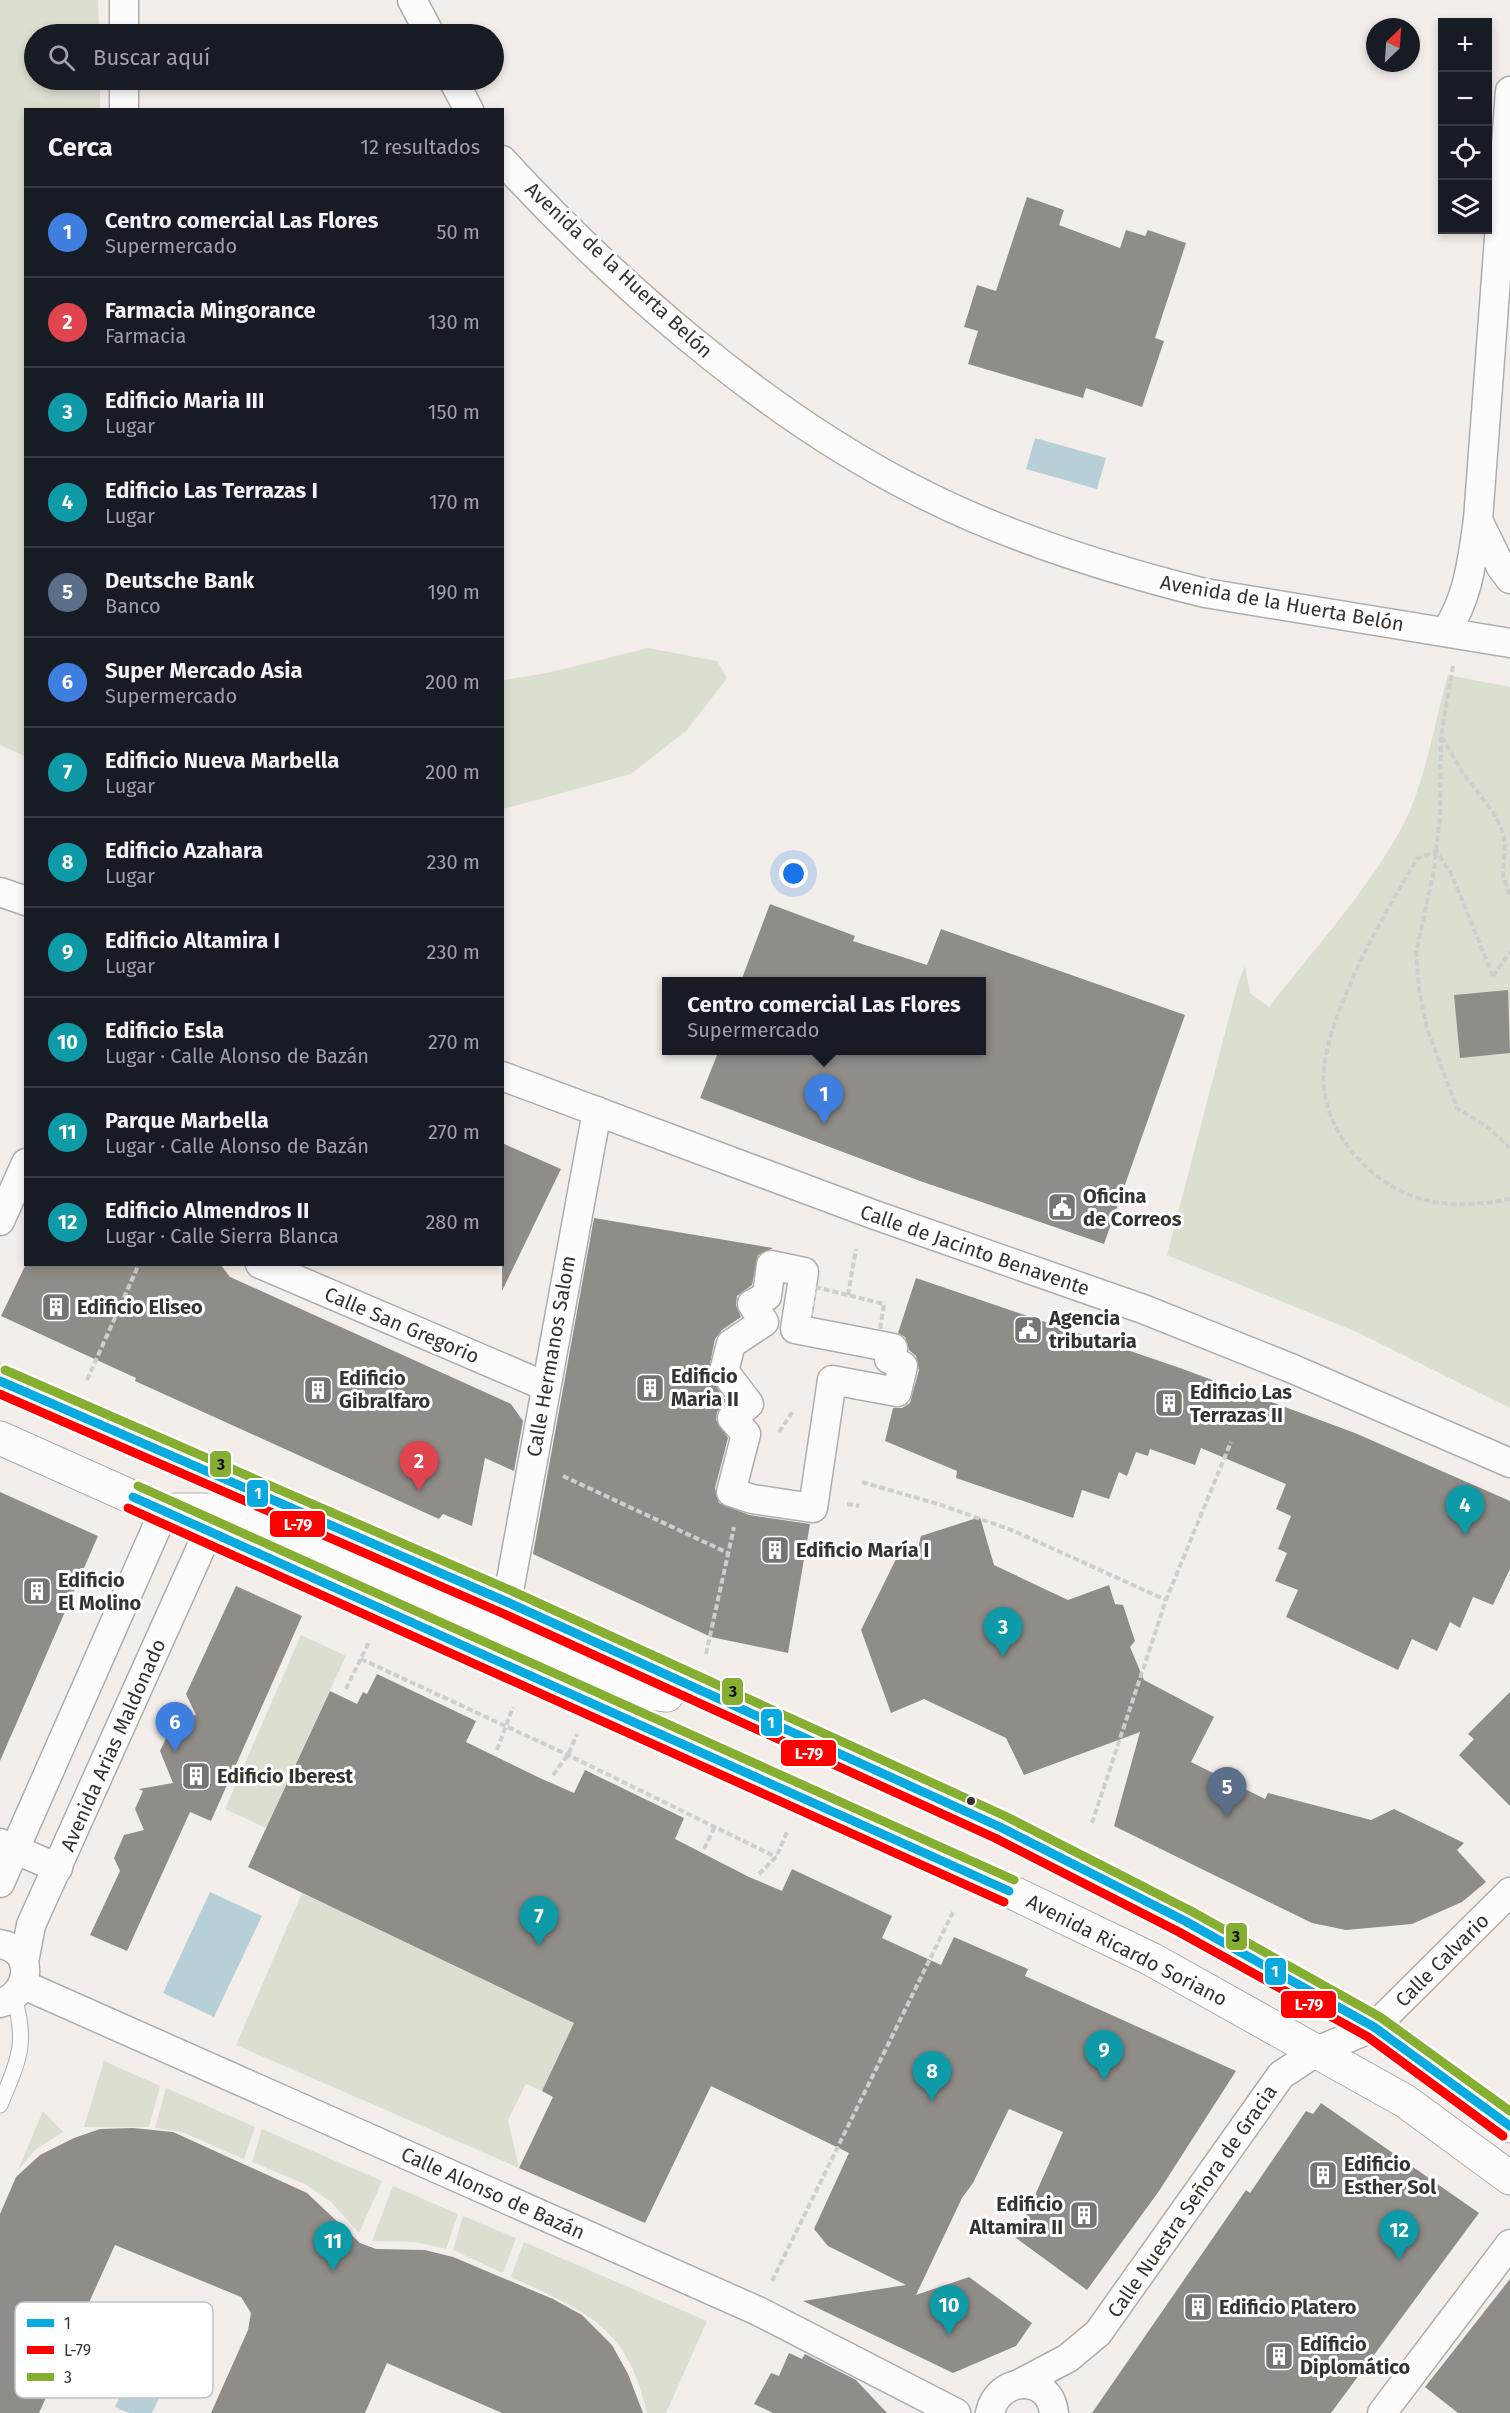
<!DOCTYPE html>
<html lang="es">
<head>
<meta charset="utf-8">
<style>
  :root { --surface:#171b24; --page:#242831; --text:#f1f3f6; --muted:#9ea1a6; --line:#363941; --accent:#b45309 }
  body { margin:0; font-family:"Fira Sans",sans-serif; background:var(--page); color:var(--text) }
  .controls { position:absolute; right:18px; top:18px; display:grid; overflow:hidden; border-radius:0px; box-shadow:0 3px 9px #0003 }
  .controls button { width:54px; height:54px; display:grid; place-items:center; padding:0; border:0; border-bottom:2px solid var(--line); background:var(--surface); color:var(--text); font:30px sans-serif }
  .compass { position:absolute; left:1366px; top:18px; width:54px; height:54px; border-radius:50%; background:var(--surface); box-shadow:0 3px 9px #0003; rotate:25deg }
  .you { position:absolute; left:794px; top:874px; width:21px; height:21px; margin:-15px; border:4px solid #fff; border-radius:50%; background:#1a73e8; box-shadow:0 0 0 9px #1a73e833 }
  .badge { display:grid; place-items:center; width:39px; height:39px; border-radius:50%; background:var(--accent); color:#fff; font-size:20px; font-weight:700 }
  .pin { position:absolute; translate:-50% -50px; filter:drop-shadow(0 2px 3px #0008) }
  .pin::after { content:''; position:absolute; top:32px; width:21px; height:18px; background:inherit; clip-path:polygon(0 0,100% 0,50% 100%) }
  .popup { position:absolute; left:662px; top:977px; width:324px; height:78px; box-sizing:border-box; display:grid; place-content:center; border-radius:0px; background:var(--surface); filter:drop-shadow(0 2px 4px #0005); font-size:20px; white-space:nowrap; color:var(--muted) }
  .popup b { font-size:22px; color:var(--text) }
  .popup::after { content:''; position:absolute; left:50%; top:100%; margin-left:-12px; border:12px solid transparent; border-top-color:var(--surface) }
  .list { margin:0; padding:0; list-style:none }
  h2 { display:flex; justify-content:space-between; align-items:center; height:78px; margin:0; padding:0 24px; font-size:26px }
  h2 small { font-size:20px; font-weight:400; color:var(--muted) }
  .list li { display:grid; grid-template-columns:39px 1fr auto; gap:18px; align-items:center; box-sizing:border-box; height:90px; padding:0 24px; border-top:2px solid var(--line) }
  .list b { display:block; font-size:22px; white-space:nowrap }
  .list p { margin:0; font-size:20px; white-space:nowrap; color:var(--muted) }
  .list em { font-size:20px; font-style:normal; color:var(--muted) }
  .icon { flex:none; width:33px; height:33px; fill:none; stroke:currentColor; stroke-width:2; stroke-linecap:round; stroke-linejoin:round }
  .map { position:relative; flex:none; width:1510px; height:2413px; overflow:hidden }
  .search { position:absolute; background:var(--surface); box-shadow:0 3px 9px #0003; left:24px; top:24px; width:480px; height:66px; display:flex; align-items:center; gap:15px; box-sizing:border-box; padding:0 21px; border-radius:33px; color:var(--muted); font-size:22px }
  .panel { position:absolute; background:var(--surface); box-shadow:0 3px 9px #0003; left:24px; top:108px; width:480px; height:1158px; border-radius:0px }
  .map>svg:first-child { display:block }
  .green { fill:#dbdfcf }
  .water { fill:#b7cfd6 }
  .building { fill:#908d89 }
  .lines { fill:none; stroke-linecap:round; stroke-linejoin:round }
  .lane-casing { stroke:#b0ada9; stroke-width:17 }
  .street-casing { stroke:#b0ada9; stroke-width:31 }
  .primary-casing { stroke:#b0ada9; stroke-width:35 }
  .path { stroke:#d0cecb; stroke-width:4; stroke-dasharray:6 3; stroke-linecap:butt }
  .lane { stroke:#fdfcfc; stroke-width:15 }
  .street { stroke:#fdfcfc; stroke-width:28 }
  .primary { stroke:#fdfcfc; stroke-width:33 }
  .bus-1-casing { stroke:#fff; stroke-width:14 }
  .bus-2-casing { stroke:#fff; stroke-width:14 }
  .bus-3-casing { stroke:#fff; stroke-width:14 }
  .bus-1 { stroke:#08aae0; stroke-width:9 }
  .bus-2 { stroke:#f00; stroke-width:9 }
  .bus-3 { stroke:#86ae31; stroke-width:9 }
  .bus-dot { fill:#36332f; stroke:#fff; stroke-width:2 }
  .labels { text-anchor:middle; stroke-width:6; stroke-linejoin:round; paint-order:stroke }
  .street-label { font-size:20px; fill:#36332f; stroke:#fff }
  .poi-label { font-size:20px; font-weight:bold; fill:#36332f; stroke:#fff; text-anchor:start }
  .key { fill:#fff; stroke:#c3c2c1; stroke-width:1.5 }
  .key-label { font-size:16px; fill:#36332f }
  .line-badge { stroke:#fff; stroke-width:2 }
  .badge-label { font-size:16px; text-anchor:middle; font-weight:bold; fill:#fff }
  .pale-badge-label { font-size:16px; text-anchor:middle; font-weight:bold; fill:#111 }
</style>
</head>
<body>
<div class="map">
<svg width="1510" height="2413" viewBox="0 0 1510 2413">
  <rect width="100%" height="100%" fill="#f3eee9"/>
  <g class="green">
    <path d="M0,0H98L99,34H34V80H100V109L26,110L25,756L0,745Z"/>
    <path d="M648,648L717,661L727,678L687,730L631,774L503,809V680L547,673Z"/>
    <path d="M1448,675L1510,687V1408L1359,1333L1167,1255L1238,983L1245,966L1250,993L1269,1007C1313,950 1371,887 1404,823C1425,783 1435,720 1448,675Z"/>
    <path d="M301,1635L346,1656L266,1828L225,1809Z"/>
    <path d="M302,1893L574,2023L542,2091L526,2084L508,2120L519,2168L236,2045Z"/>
    <path d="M104,2061L160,2086L149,2127H84Z"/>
    <path d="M166,2088L255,2127L244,2159L182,2132L155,2128Z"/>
    <path d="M43,2111L63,2132L35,2150L18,2170Z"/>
    <path d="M262,2129L382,2181L359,2233L331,2202L305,2184L252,2162Z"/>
    <path d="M393,2186L458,2214L446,2249L414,2242L372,2241Z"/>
    <path d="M463,2216L516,2238L503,2273L453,2250Z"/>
    <path d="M524,2242L707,2321L666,2413H647C628,2326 585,2311 511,2277Z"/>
  </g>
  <g class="water">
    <path d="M1035,438L1106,458L1097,489L1026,469Z"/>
    <path d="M210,1892L262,1916L214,2017L163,1993Z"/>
    <path d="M147,2338L180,2353L152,2413H129L115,2407Z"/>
  </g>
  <g class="building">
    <path d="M1027,197L1064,210L1059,225L1120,248L1126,230L1145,236L1148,230L1186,243L1155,338L1164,341L1142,407L1086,388L1083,398L968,364L978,331L964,327L977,285L996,291Z"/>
    <path d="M770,904L855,936L853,941L927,965L941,929L1185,1015L1104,1244L920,1181L700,1098L719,1050H981V981H741Z"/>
    <path d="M1508,990L1510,1053L1460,1058L1454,995Z"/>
    <path d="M502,1143L561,1169L502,1291Z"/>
    <path d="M594,1218L773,1248L758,1255L752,1285L737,1296L736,1305L741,1317L722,1330L715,1339L708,1374L726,1401L717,1412L716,1420L728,1438L715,1488L719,1503L749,1515L810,1524L788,1653L711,1637L533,1554Z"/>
    <path d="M26,1264H220L230,1277L511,1404L523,1421L514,1471L485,1458L472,1526L443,1514L439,1519L135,1381L136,1378L1,1316Z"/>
    <path d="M916,1278L1180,1368L1355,1433L1510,1501V1569L1493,1605L1473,1597L1460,1628L1450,1622L1437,1651L1412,1639L1398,1670L1286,1617L1298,1590L1275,1581L1287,1553L1278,1549L1291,1516L1276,1509L1286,1484L1201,1448L1195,1465L1150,1449L1148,1456L1136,1452L1127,1476L1119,1472L1109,1499L1082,1490L1073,1518L956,1478L957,1471L885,1441L893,1408H902L910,1403L919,1370L916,1356L909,1350L905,1337L898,1333Z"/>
    <path d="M0,1492L98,1536L0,1761Z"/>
    <path d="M980,1517L994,1565L1068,1600L1109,1585L1115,1604L1123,1605L1135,1641L1130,1647L1144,1680L1214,1717L1191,1762L1265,1799L1268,1793L1371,1820L1394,1809L1464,1843L1457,1850L1486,1882L1462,1902L1412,1924L1346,1930L1312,1923L1114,1826L1140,1732L1024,1775L1006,1738L924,1699L891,1713L861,1630L899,1553L918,1548L921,1536Z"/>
    <path d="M236,1586L302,1616L211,1821L190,1812L127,1951L90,1935L120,1871L114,1858L124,1835L144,1830L135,1809L143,1791L139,1789L173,1783L160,1751L175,1719L196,1715L186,1694Z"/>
    <path d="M377,1674L476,1721L466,1742L542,1779L574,1793L585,1770L684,1818L675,1839L749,1877L782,1891L792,1869L892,1916L882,1938L941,1965L954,1937L1028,1969L1025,1976L1236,2071L1159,2191L1087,2290L1016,2238L1063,2132L1009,2109L973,2183L962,2198L916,2295L969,2277L1032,2323L1016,2346L953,2373L803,2301L906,2285L828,2246L814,2229L849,2153L711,2086L645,2223L519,2168L553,2097L542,2091L574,2023L248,1867L330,1691L357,1704L363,1692L367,1694Z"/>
    <path d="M1510,1692V1806L1459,1755L1474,1739L1468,1734Z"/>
    <path d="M1321,2103L1479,2213L1331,2413H1092L1246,2190L1250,2193L1306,2111L1313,2114Z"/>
    <path d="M133,2128L173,2132L307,2193L360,2243L376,2249L425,2250L453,2257L553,2299L582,2315L612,2345L628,2374L643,2413H502L387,2363L365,2413H211L248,2330L251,2313L241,2297L115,2245L39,2413H0V2214L16,2177L40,2155L74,2138L100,2129Z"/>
    <path d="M1510,2279V2413H1458L1425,2387Z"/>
    <path d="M789,2353L802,2359L805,2354L856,2380L887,2413H773L754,2404L771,2373L779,2376Z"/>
  </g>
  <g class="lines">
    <g class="lane-casing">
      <path id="lane" d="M0,2105C18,2061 28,2045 14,1997"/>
    </g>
    <g class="street-casing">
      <g id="street">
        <path d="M412,0L430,34"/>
        <path d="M124,34V0"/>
        <path d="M453,80L469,110"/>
        <path d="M124,110V80"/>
        <path d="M502,160C615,283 763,412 911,488C1003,536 1104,568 1205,593L1510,643"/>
        <path d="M1478,520L1501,567L1510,579"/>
        <path d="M1446,631C1469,597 1472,559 1478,520L1510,91"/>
        <path d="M0,892L26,901"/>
        <path d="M502,1076L875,1215L1143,1309L1293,1369L1510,1463"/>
        <path d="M0,1221L26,1163"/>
        <path d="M260,1264L545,1386"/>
        <path d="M771,1265L804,1272L795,1329L893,1348L889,1359L903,1366L897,1392L832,1380L813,1508L752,1499L731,1492L746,1434L732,1418L749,1404L724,1371L731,1344L764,1322L752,1304L767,1296Z"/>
        <path d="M507,1602L597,1111"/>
        <path d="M0,1843L58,1868"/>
        <path d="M0,1883L164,1511"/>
        <path d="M0,1944C36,1949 31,1995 0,2003"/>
        <path d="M24,1962L31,1925L209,1530"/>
        <path d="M24,1985L758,2311L956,2413"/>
        <path d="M1019,2384L1068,2358L1098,2333L1281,2075L1319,2050L1374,2027L1510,1892"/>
        <path d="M990,2413C998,2375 1050,2374 1054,2413"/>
        <path d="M1382,2413L1510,2244"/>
      </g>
    </g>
    <g class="primary-casing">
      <g id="primary">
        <path d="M0,1381L507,1602L1000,1827L1185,1921L1374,2027L1510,2126"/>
        <path d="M0,1438L968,1871L1151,1959L1405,2101L1510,2178"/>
        <path d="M176,1510H234L650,1693L667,1695"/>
      </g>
    </g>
    <g class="path">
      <path d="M1453,666L1441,737L1440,816L1434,870L1416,953L1419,989L1427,1029L1457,1108L1489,1128L1510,1148"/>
      <path d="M1442,737L1462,772L1493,812L1501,828L1505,842L1503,875L1510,897"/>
      <path d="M1493,976L1451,873L1436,851L1417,859C1386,911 1317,1028 1324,1088C1327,1121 1348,1152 1373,1173C1414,1207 1459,1209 1510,1199"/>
      <path d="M1493,976L1510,952"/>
      <path d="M815,1287L884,1304L879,1336L810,1321Z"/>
      <path d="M848,1295L856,1249"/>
      <path d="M87,1380L139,1264"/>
      <path d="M779,1432L793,1411"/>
      <path d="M563,1476L728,1553"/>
      <path d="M862,1482L941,1505L1014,1531L1166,1600"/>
      <path d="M847,1504L859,1506"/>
      <path d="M706,1654L734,1527"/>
      <path d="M361,1659L568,1755L776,1857"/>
      <path d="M346,1689L369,1642"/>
      <path d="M497,1750L513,1707"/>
      <path d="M553,1775L568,1755L577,1734"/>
      <path d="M1092,1823L1166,1600L1231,1442"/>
      <path d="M704,1849L715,1826"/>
      <path d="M759,1874L776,1857L788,1830"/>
      <path d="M772,2281L954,1910"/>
    </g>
    <use href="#lane" class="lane"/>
    <use href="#street" class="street"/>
    <use href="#primary" class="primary"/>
    <g class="bus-1-casing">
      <g id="bus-1">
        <path d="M0,1381L507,1602L1000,1827L1185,1921L1374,2027L1510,2126"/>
        <path d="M133,1497L1009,1891"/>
      </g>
    </g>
    <g class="bus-2-casing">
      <g id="bus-2">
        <path d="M0,1394L502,1613L995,1838L1179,1932L1368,2037L1503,2136"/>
        <path d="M128,1508L1004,1902"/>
      </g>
    </g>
    <g class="bus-3-casing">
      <g id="bus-3">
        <path d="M5,1370L512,1591L1005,1816L1191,1911L1380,2017L1510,2111"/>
        <path d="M138,1486L1014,1880"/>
      </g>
    </g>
    <use href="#bus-1" class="bus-1"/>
    <use href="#bus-2" class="bus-2"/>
    <use href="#bus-3" class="bus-3"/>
  </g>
  <defs>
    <g id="civic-square" transform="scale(1.5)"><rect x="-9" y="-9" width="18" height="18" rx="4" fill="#787470" stroke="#fff"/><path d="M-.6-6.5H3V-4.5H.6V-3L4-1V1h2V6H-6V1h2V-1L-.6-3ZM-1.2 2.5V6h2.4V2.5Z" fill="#fff"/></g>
    <g id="building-square" transform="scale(1.5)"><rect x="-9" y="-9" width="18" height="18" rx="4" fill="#787470" stroke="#fff"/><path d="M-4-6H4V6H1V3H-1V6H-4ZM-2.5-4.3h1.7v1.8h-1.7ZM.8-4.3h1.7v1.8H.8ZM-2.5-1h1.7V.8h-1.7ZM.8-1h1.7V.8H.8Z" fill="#fff"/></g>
  </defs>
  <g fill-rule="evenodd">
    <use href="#civic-square" x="1062" y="1207"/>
    <use href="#building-square" x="56" y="1307"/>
    <use href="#civic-square" x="1028" y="1330"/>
    <use href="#building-square" x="650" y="1388"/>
    <use href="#building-square" x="318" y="1390"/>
    <use href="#building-square" x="1169" y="1403"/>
    <use href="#building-square" x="775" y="1550"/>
    <use href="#building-square" x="37" y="1591"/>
    <use href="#building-square" x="196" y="1776"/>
    <use href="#building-square" x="1323" y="2175"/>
    <use href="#building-square" x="1084" y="2215"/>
    <use href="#building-square" x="1198" y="2307"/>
    <use href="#building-square" x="1279" y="2356"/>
  </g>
  <circle class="bus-dot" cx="971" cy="1801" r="5"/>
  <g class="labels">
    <g class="street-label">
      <text transform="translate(619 270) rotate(43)" y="7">Avenida de la Huerta Belón</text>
      <text transform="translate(1282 603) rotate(10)" y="7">Avenida de la Huerta Belón</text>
      <text transform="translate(975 1250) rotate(19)" y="7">Calle de Jacinto Benavente</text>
      <text transform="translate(402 1325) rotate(23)" y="7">Calle San Gregorio</text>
      <text transform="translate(551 1356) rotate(-80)" y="7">Calle Hermanos Salom</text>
      <text transform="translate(113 1745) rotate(-66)" y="7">Avenida Arias Maldonado</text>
      <text transform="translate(1127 1950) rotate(27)" y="7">Avenida Ricardo Soriano</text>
      <text transform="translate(1442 1960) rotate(-45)" y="7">Calle Calvario</text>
      <text transform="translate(493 2193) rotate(24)" y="7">Calle Alonso de Bazán</text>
      <text transform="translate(1192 2201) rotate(-55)" y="7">Calle Nuestra Señora de Gracia</text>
    </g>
    <g class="poi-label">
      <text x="1083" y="1203">Oficina<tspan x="1083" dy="23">de Correos</tspan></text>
      <text x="77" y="1314">Edificio Eliseo</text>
      <text x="1049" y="1325">Agencia<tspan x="1049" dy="23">tributaria</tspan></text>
      <text x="671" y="1383">Edificio<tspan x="671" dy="23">Maria II</tspan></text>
      <text x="339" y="1385">Edificio<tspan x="339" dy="23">Gibralfaro</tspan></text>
      <text x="1190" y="1399">Edificio Las<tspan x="1190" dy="23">Terrazas II</tspan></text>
      <text x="796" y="1557">Edificio María I</text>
      <text x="58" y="1587">Edificio<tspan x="58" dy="23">El Molino</tspan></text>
      <text x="217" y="1783">Edificio Iberest</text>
      <text x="1344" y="2171">Edificio<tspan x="1344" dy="23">Esther Sol</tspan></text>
      <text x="1063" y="2211" text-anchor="end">Edificio<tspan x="1063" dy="23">Altamira II</tspan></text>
      <text x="1219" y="2314">Edificio Platero</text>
      <text x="1300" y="2351">Edificio<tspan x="1300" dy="23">Diplomático</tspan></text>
    </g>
  </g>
  <rect x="15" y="2302" width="198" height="96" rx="9" class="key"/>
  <rect x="27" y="2319" width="27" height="8" fill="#08aae0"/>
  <rect x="27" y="2346" width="27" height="8" fill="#f00"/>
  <rect x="27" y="2373" width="27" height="8" fill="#86ae31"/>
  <g class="key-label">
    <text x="64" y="2329">1</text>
    <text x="64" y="2356">L-79</text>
    <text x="64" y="2383">3</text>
  </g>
  <g class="line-badge">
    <rect x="209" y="1450" width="23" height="28" rx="6" fill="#86ae31"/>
    <rect x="246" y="1479" width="23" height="29" rx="6" fill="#08aae0"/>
    <rect x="269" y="1510" width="57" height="28" rx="6" fill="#f00"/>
    <rect x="721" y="1677" width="23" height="29" rx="6" fill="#86ae31"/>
    <rect x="760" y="1708" width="23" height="29" rx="6" fill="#08aae0"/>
    <rect x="780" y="1739" width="57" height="28" rx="6" fill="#f00"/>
    <rect x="1225" y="1922" width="23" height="29" rx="6" fill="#86ae31"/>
    <rect x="1264" y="1957" width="23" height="29" rx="6" fill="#08aae0"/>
    <rect x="1280" y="1990" width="57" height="29" rx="6" fill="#f00"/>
  </g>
  <g class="badge-label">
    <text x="258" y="1499">1</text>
    <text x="298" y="1530">L-79</text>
    <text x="771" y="1728">1</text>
    <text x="809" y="1759">L-79</text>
    <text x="1275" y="1977">1</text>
    <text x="1309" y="2010">L-79</text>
  </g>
  <g class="pale-badge-label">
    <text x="221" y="1470">3</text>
    <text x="733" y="1697">3</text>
    <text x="1236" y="1942">3</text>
  </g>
</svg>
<div class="controls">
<button>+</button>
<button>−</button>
<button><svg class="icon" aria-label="locate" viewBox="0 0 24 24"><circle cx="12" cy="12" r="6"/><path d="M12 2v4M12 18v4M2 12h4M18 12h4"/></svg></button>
<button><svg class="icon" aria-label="layers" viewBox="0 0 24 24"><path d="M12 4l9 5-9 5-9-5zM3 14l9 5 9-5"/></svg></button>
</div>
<svg class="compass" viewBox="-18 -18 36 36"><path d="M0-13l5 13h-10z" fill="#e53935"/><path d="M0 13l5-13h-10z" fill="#9ea1a6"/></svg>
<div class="you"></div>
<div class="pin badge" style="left:824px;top:1124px;background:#3f7fe0">1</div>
<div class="popup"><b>Centro comercial Las Flores</b>Supermercado</div>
<div class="pin badge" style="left:419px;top:1491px;background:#e0444e">2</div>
<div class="pin badge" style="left:1003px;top:1657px;background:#0f9aa8">3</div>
<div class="pin badge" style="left:1465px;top:1535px;background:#0f9aa8">4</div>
<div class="pin badge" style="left:1227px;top:1817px;background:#5c6f8a">5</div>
<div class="pin badge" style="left:175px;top:1752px;background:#3f7fe0">6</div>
<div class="pin badge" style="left:539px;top:1946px;background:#0f9aa8">7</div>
<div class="pin badge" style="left:932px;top:2101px;background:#0f9aa8">8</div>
<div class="pin badge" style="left:1104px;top:2080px;background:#0f9aa8">9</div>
<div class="pin badge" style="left:949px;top:2335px;background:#0f9aa8">10</div>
<div class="pin badge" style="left:333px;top:2271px;background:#0f9aa8">11</div>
<div class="pin badge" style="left:1399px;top:2260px;background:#0f9aa8">12</div>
<div class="search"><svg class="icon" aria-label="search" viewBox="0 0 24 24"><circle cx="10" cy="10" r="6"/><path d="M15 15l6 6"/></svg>Buscar aquí</div>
<section class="panel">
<h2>Cerca<small>12 resultados</small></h2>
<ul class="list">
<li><span class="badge" style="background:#3f7fe0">1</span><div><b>Centro comercial Las Flores</b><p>Supermercado</p></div><em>50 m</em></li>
<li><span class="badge" style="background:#e0444e">2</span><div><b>Farmacia Mingorance</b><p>Farmacia</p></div><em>130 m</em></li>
<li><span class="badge" style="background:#0f9aa8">3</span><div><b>Edificio Maria III</b><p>Lugar</p></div><em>150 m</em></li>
<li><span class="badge" style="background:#0f9aa8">4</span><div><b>Edificio Las Terrazas I</b><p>Lugar</p></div><em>170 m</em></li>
<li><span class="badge" style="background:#5c6f8a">5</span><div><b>Deutsche Bank</b><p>Banco</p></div><em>190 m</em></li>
<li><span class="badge" style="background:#3f7fe0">6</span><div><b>Super Mercado Asia</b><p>Supermercado</p></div><em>200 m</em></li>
<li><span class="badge" style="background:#0f9aa8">7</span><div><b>Edificio Nueva Marbella</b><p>Lugar</p></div><em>200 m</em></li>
<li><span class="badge" style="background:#0f9aa8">8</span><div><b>Edificio Azahara</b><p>Lugar</p></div><em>230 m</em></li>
<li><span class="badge" style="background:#0f9aa8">9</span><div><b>Edificio Altamira I</b><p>Lugar</p></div><em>230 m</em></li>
<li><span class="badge" style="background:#0f9aa8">10</span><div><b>Edificio Esla</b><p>Lugar · Calle Alonso de Bazán</p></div><em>270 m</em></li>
<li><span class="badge" style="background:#0f9aa8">11</span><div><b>Parque Marbella</b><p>Lugar · Calle Alonso de Bazán</p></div><em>270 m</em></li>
<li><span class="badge" style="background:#0f9aa8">12</span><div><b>Edificio Almendros II</b><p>Lugar · Calle Sierra Blanca</p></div><em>280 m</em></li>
</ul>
</section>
</div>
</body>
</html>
